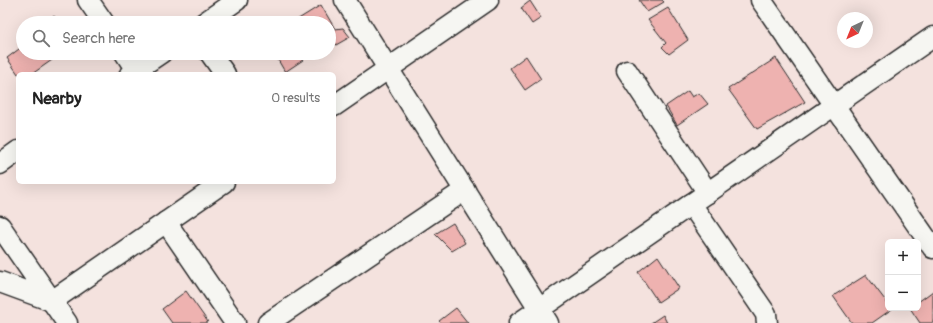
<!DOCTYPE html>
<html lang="en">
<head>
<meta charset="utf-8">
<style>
  :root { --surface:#fff; --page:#f2f2f2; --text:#222; --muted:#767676; --line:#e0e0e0 }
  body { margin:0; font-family:Pangolin,sans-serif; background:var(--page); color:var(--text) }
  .controls { position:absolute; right:12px; bottom:12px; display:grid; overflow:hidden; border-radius:6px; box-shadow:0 4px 16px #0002 }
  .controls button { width:36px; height:36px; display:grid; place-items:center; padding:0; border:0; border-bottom:1px solid var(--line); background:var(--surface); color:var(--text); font:20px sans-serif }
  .compass { position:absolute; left:837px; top:12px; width:36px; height:36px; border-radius:50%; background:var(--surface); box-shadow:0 4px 16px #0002; rotate:223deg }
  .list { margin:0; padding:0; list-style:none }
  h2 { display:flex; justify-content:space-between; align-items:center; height:52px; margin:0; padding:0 16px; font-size:17px }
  h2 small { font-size:13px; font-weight:400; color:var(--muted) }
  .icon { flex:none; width:22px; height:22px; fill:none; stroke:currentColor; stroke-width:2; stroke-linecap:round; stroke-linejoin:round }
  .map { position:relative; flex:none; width:933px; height:323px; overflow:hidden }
  .search { position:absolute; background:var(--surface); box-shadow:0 4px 16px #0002; left:16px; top:16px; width:320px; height:44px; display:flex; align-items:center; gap:10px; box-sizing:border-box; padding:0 14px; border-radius:22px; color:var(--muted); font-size:15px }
  .panel { position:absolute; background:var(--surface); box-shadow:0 4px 16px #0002; left:16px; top:72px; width:320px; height:112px; border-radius:6px }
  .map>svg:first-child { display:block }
  .building { fill:#eeb2b0; stroke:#2b2b2b }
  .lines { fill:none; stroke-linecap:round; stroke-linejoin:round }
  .minor-casing { stroke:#2b2b2b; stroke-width:23 }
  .minor { stroke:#f6f6f2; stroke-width:20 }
</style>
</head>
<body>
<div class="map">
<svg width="933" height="323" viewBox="0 0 933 323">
  <rect width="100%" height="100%" fill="#f4e2de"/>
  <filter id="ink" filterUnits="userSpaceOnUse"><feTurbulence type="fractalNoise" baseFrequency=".025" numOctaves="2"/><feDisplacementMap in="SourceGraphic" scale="8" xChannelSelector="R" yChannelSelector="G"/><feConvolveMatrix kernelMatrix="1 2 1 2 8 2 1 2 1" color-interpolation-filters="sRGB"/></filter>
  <g filter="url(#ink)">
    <g class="building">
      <path d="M639,0H662L664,2L647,12Z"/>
      <path d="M530,1L541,18L532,24L521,8Z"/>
      <path d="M321,5L335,29L343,28L350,37L336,45L330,37L329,38V23H292Z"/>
      <path d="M668,8L688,40L669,54L662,47L666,43L648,20Z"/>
      <path d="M54,16L61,23H46Z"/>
      <path d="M23,46V53H47L52,60L32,74H18L7,58Z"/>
      <path d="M274,53H298L303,60L285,72Z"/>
      <path d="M526,56L541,79L525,90L510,68Z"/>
      <path d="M776,58L805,102L757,129L728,89Z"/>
      <path d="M688,91L692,97L699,93L708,104L677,125L666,106Z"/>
      <path d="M453,223L465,243L452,251L435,234Z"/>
      <path d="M658,256L679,288L658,302L638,272Z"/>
      <path d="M866,275L888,304V308L892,309L872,323H852L833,296Z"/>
      <path d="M186,291L208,322L205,323H172L162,309Z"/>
      <path d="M933,291V323H920L910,308H918V302Z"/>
      <path d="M456,308L468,323H441L439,321Z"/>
      <path d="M663,315L667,323H651Z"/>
    </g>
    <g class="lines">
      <g class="minor-casing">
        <g id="minor">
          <path d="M88,0L104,23"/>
          <path d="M345,0L548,323"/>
          <path d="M761,0L933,248"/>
          <path d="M204,23L237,0"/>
          <path d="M125,53L136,70"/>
          <path d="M210,53L225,74"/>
          <path d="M627,71L708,193"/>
          <path d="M130,74L161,53"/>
          <path d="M334,106L488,0"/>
          <path d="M0,164L18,151"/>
          <path d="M691,204L766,314L767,323"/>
          <path d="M166,222L235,323"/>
          <path d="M0,226L67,323"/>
          <path d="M0,282L52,301L224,182"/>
          <path d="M268,323L465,190"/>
          <path d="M519,323L933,37"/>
        </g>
      </g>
      <use href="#minor" class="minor"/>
    </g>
  </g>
</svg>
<div class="controls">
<button>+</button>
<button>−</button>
</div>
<svg class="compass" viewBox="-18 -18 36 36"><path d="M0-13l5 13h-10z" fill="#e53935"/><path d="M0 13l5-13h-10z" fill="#767676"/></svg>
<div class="search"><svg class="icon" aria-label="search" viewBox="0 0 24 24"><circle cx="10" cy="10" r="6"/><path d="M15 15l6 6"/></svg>Search here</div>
<section class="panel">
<h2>Nearby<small>0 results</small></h2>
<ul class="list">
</ul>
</section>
</div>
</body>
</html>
